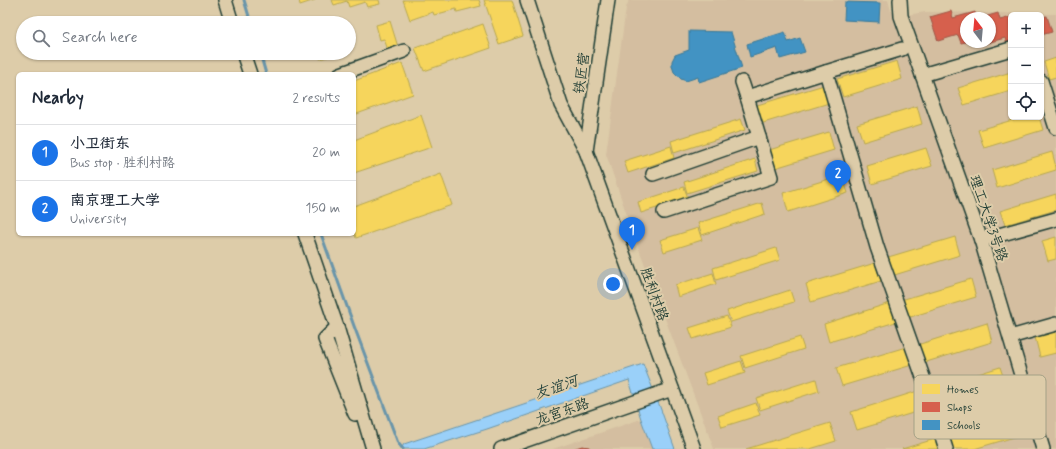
<!DOCTYPE html>
<html lang="en">
<head>
<meta charset="utf-8">
<style>
  :root { --surface:#fff; --page:#f2f2f3; --text:#1f2937; --muted:#747a83; --line:#e0e1e3; --accent:#1a73e8 }
  body { margin:0; font-family:Mynerve,"LXGW WenKai TC",sans-serif; background:var(--page); color:var(--text) }
  .controls { position:absolute; right:12px; top:12px; display:grid; overflow:hidden; border-radius:6px; box-shadow:0 1px 3px #0004 }
  .controls button { width:36px; height:36px; display:grid; place-items:center; padding:0; border:0; border-bottom:1px solid var(--line); background:var(--surface); color:var(--text); font:20px sans-serif }
  .compass { position:absolute; left:960px; top:12px; width:36px; height:36px; border-radius:50%; background:var(--surface); box-shadow:0 1px 3px #0004; rotate:344deg }
  .you { position:absolute; left:613px; top:284px; width:14px; height:14px; margin:-10px; border:3px solid #fff; border-radius:50%; background:#1a73e8; box-shadow:0 0 0 6px #1a73e833 }
  .badge { display:grid; place-items:center; width:26px; height:26px; border-radius:50%; background:var(--accent); color:#fff; font-size:13px; font-weight:700 }
  .pin { position:absolute; translate:-50% -33px; filter:drop-shadow(0 1px 2px #0008) }
  .pin::after { content:''; position:absolute; top:21px; width:14px; height:12px; background:inherit; clip-path:polygon(0 0,100% 0,50% 100%) }
  .list { margin:0; padding:0; list-style:none }
  h2 { display:flex; justify-content:space-between; align-items:center; height:52px; margin:0; padding:0 16px; font-size:17px }
  h2 small { font-size:13px; font-weight:400; color:var(--muted) }
  .list li { display:grid; grid-template-columns:26px 1fr auto; gap:12px; align-items:center; box-sizing:border-box; height:56px; padding:0 16px; border-top:1px solid var(--line) }
  .list b { display:block; font-size:15px; white-space:nowrap }
  .list p { margin:0; font-size:13px; white-space:nowrap; color:var(--muted) }
  .list em { font-size:13px; font-style:normal; color:var(--muted) }
  .icon { flex:none; width:22px; height:22px; fill:none; stroke:currentColor; stroke-width:2; stroke-linecap:round; stroke-linejoin:round }
  .map { position:relative; flex:none; width:1056px; height:449px; overflow:hidden }
  .search { position:absolute; background:var(--surface); box-shadow:0 1px 3px #0004; left:16px; top:16px; width:340px; height:44px; display:flex; align-items:center; gap:10px; box-sizing:border-box; padding:0 14px; border-radius:22px; color:var(--muted); font-size:15px }
  .panel { position:absolute; background:var(--surface); box-shadow:0 1px 3px #0004; left:16px; top:72px; width:340px; height:164px; border-radius:6px }
  .map>svg:first-child { display:block }
  .built { fill:#d4bea0; fill-rule:evenodd }
  .water { fill:#9ad0f9; stroke:#6995aa }
  .homes { fill:#f6d55c; stroke:#b6a750 }
  .shops { fill:#d6604d; stroke:#9f5646 }
  .schools { fill:#4393c3; stroke:#387998 }
  .lines { fill:none; stroke-linecap:round; stroke-linejoin:round }
  .stream { stroke:#6995aa; stroke-width:3 }
  .minor-casing { stroke:#1f3d34; stroke-width:16 }
  .minor { stroke:#ddcca9; stroke-width:13 }
  .labels { text-anchor:middle; stroke-width:4; stroke-linejoin:round; paint-order:stroke }
  .street-label { font-size:14px; fill:#1f3d34; stroke:#ddcca9 }
  .water-label { font-size:15px; font-style:italic; fill:#25443e; stroke:#ddcca9 }
  .key { fill:#ddcca9; stroke:#a4a186; stroke-width:1 }
  .key-label { font-size:11px; fill:#1f3d34 }
</style>
</head>
<body>
<div class="map">
<svg width="1056" height="449" viewBox="0 0 1056 449">
  <rect width="100%" height="100%" fill="#ddcca9"/>
  <filter id="ink" filterUnits="userSpaceOnUse"><feTurbulence type="fractalNoise" baseFrequency=".025" numOctaves="2"/><feDisplacementMap in="SourceGraphic" scale="8" xChannelSelector="R" yChannelSelector="G"/><feConvolveMatrix kernelMatrix="1 2 1 2 8 2 1 2 1" color-interpolation-filters="sRGB"/></filter>
  <g filter="url(#ink)">
    <g class="built">
      <path d="M629,0H888L891,11L901,16L925,12L1056,14V449H714L633,233L606,154L626,8ZM1011,15H1041V117H1011ZM966,18H990V42H966Z"/>
      <path d="M641,419L652,449H553Z"/>
    </g>
    <path class="water" d="M643,364L660,407L675,449H652L641,419L629,380L487,429L424,449H401L404,444Z"/>
    <g class="homes">
      <path d="M299,0H315L300,5Z"/>
      <path d="M332,0H379L380,4L367,7L365,2L349,7L347,1L334,5Z"/>
      <path d="M403,0H479L481,6L457,12L456,9L434,15L433,12L410,20Z"/>
      <path d="M484,0H512L523,36L499,44Z"/>
      <path d="M390,21L398,47L388,50L384,39L380,40L376,25Z"/>
      <path d="M483,24L491,48L424,71L415,48Z"/>
      <path d="M290,53H309L292,59Z"/>
      <path d="M319,53H340L320,59Z"/>
      <path d="M1056,58V77L1049,79L1044,62Z"/>
      <path d="M897,61L902,79L843,97L837,79Z"/>
      <path d="M402,63L413,94L354,115V81Z"/>
      <path d="M1011,72V91L964,105L958,88Z"/>
      <path d="M824,85L829,103L760,124L754,106Z"/>
      <path d="M917,106L922,124L863,142L857,124Z"/>
      <path d="M421,115L432,147L354,173V140Z"/>
      <path d="M1023,117H1039L1043,130L984,148L978,130Z"/>
      <path d="M741,119L745,130L674,153L671,141Z"/>
      <path d="M829,132L834,150L775,168L769,150Z"/>
      <path d="M671,146L674,158L628,173L624,161Z"/>
      <path d="M926,148L932,166L872,184L867,166Z"/>
      <path d="M1052,152L1056,167V170L997,188L992,170Z"/>
      <path d="M755,159L758,171L687,193L684,182Z"/>
      <path d="M441,174L452,205L356,238L354,231V206Z"/>
      <path d="M842,175L848,193L788,212L783,193Z"/>
      <path d="M684,187L688,198L641,213L638,202Z"/>
      <path d="M1056,194V210L1005,225L1000,211Z"/>
      <path d="M762,203L765,214L702,235L698,223Z"/>
      <path d="M698,228L702,240L664,252L660,240Z"/>
      <path d="M955,237L960,255L891,276L885,258Z"/>
      <path d="M1056,237V259L1048,261L1042,241Z"/>
      <path d="M776,248L780,260L716,280L713,268Z"/>
      <path d="M875,263L881,281L811,302L806,284Z"/>
      <path d="M713,273L716,284L678,297L675,285Z"/>
      <path d="M971,279L976,297L907,318L901,300Z"/>
      <path d="M790,290L794,302L731,322L727,311Z"/>
      <path d="M893,302L899,321L829,342L824,324Z"/>
      <path d="M727,316L731,327L693,339L689,328Z"/>
      <path d="M987,323L992,342L923,363L917,345Z"/>
      <path d="M1056,331V353L1040,357L1035,337Z"/>
      <path d="M800,337L804,349L745,368L741,356Z"/>
      <path d="M906,347L912,365L842,386L836,368Z"/>
      <path d="M741,361L745,373L707,385L703,373Z"/>
      <path d="M1000,367L1006,385L936,407L931,389Z"/>
      <path d="M816,379L819,391L760,410L756,398Z"/>
      <path d="M921,390L926,409L857,430L851,412Z"/>
      <path d="M756,403L760,415L722,427L718,416Z"/>
      <path d="M1015,416L1021,435L974,449H949L946,438Z"/>
      <path d="M830,423L836,441L810,449H746Z"/>
      <path d="M938,438L942,449H902Z"/>
    </g>
    <g class="shops">
      <path d="M951,11L953,18L975,12L976,18H966V42L961,43L958,35L938,41L930,17Z"/>
      <path d="M998,13L1000,20L1011,17V44L1007,45L1005,38L983,44V42H990V18H981Z"/>
      <path d="M1047,16L1052,32L1041,35V17Z"/>
      <path d="M582,446L589,447L591,449H573Z"/>
    </g>
    <g class="schools">
      <path d="M845,2L880,3L879,22L844,20Z"/>
      <path d="M689,31L731,32L742,68L699,82L698,77L686,81L681,79L674,72L672,66V61L675,55L689,50Z"/>
      <path d="M785,32L788,42L800,38L805,52L780,59L777,48L750,57L747,44Z"/>
    </g>
    <g class="lines">
      <g class="stream">
        <path d="M244,0L251,23"/>
        <path d="M260,53L266,74"/>
        <path d="M321,234L354,326L398,443L403,449"/>
      </g>
      <g class="minor-casing">
        <g id="minor">
          <path d="M225,0L232,23"/>
          <path d="M527,0L561,105L586,151L694,449"/>
          <path d="M900,0L901,16L981,240L1043,449"/>
          <path d="M243,53L250,74"/>
          <path d="M826,72L877,247L923,377L946,449"/>
          <path d="M340,74L404,51"/>
          <path d="M922,75L1011,49"/>
          <path d="M1041,81L1056,128"/>
          <path d="M747,97L826,72L902,49"/>
          <path d="M586,151L608,0"/>
          <path d="M653,174L759,137"/>
          <path d="M664,212L771,177L747,97L742,82"/>
          <path d="M305,234L337,327L373,449"/>
          <path d="M981,240L1056,219"/>
          <path d="M337,327L325,339L355,414"/>
          <path d="M1010,337L1056,324"/>
          <path d="M501,449L672,389"/>
        </g>
      </g>
      <use href="#minor" class="minor"/>
    </g>
  </g>
  <g class="labels">
    <g class="street-label">
      <text transform="translate(581 73) rotate(-82)" y="5">铁匠营</text>
      <text transform="translate(989 218) rotate(71)" y="5">理工大学3号路</text>
      <text transform="translate(655 294) rotate(70)" y="5">胜利村路</text>
      <text transform="translate(562 411) rotate(-19)" y="5">龙宫东路</text>
    </g>
    <g class="water-label">
      <text transform="translate(556 387) rotate(-19)" y="5">友谊河</text>
    </g>
  </g>
  <rect x="914" y="375" width="132" height="64" rx="6" class="key"/>
  <rect x="922" y="384" width="18" height="10" fill="#f6d55c"/>
  <rect x="922" y="402" width="18" height="10" fill="#d6604d"/>
  <rect x="922" y="420" width="18" height="10" fill="#4393c3"/>
  <g class="key-label">
    <text x="947" y="393">Homes</text>
    <text x="947" y="411">Shops</text>
    <text x="947" y="429">Schools</text>
  </g>
</svg>
<div class="controls">
<button>+</button>
<button>−</button>
<button><svg class="icon" aria-label="locate" viewBox="0 0 24 24"><circle cx="12" cy="12" r="6"/><path d="M12 2v4M12 18v4M2 12h4M18 12h4"/></svg></button>
</div>
<svg class="compass" viewBox="-18 -18 36 36"><path d="M0-13l5 13h-10z" fill="#e53935"/><path d="M0 13l5-13h-10z" fill="#747a83"/></svg>
<div class="you"></div>
<div class="pin badge" style="left:632px;top:250px">1</div>
<div class="pin badge" style="left:838px;top:193px">2</div>
<div class="search"><svg class="icon" aria-label="search" viewBox="0 0 24 24"><circle cx="10" cy="10" r="6"/><path d="M15 15l6 6"/></svg>Search here</div>
<section class="panel">
<h2>Nearby<small>2 results</small></h2>
<ul class="list">
<li><span class="badge">1</span><div><b>小卫街东</b><p>Bus stop · 胜利村路</p></div><em>20 m</em></li>
<li><span class="badge">2</span><div><b>南京理工大学</b><p>University</p></div><em>150 m</em></li>
</ul>
</section>
</div>
</body>
</html>
